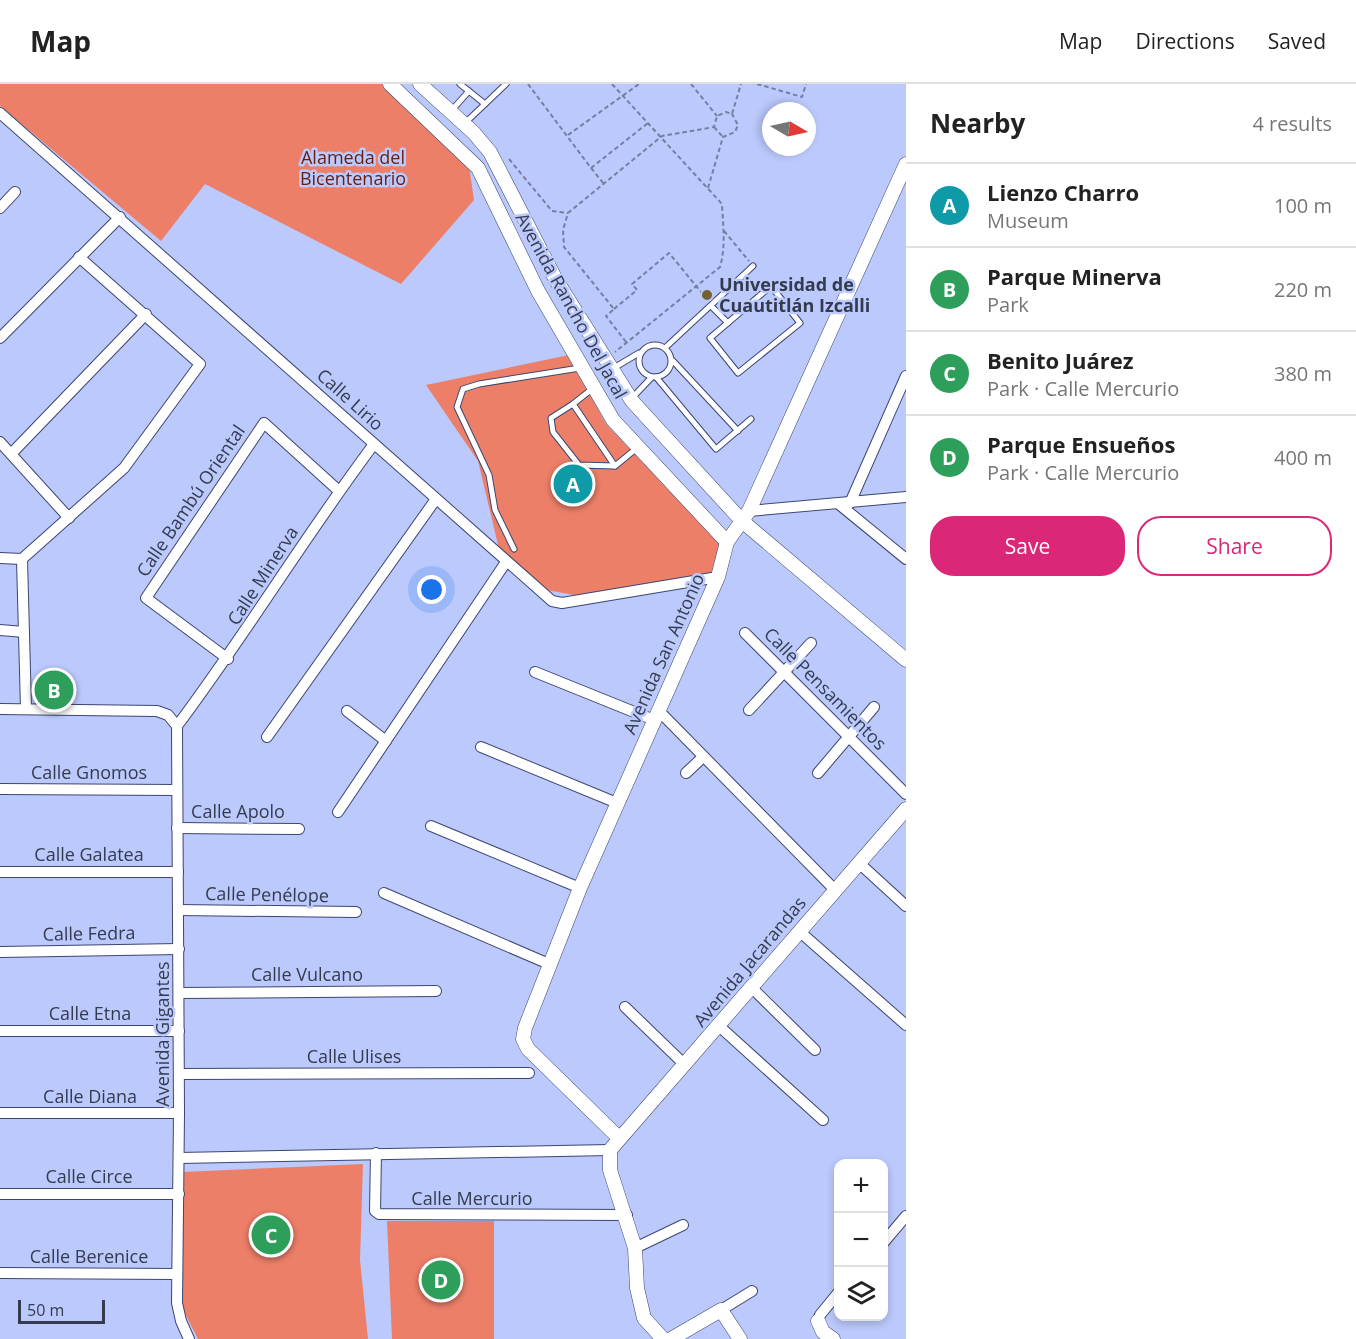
<!DOCTYPE html>
<html lang="en">
<head>
<meta charset="utf-8">
<style>
  :root { --surface:#fff; --page:#f6f6f6; --text:#222; --muted:#767676; --line:#e0e0e0; --accent:#db2777 }
  body { margin:0; font-family:"Open Sans",sans-serif; background:var(--page); color:var(--text) }
  .controls { position:absolute; right:18px; bottom:18px; display:grid; overflow:hidden; border-radius:12px; box-shadow:0 3px 9px #0003 }
  .controls button { width:54px; height:54px; display:grid; place-items:center; padding:0; border:0; border-bottom:2px solid var(--line); background:var(--surface); color:var(--text); font:30px sans-serif }
  .compass { position:absolute; left:762px; top:18px; width:54px; height:54px; border-radius:50%; background:var(--surface); box-shadow:0 3px 9px #0003; rotate:99deg }
  .scale { position:absolute; left:18px; bottom:15px; width:87px; box-sizing:border-box; padding-left:6px; border:3px solid #353b4f; border-top:0; font-size:16px; line-height:21px; white-space:nowrap; color:#353b4f; -webkit-text-stroke:4px #bbc9fc; paint-order:stroke }
  .you { position:absolute; left:432px; top:506px; width:21px; height:21px; margin:-15px; border:4px solid #fff; border-radius:50%; background:#1a73e8; box-shadow:0 0 0 9px #1a73e833 }
  .badge { display:grid; place-items:center; width:39px; height:39px; border-radius:50%; background:var(--accent); color:#fff; font-size:20px; font-weight:700 }
  .pin { position:absolute; translate:-50% -50%; border:3px solid #fff; box-shadow:0 2px 6px #0006 }
  .list { margin:0; padding:0; list-style:none }
  h2 { display:flex; justify-content:space-between; align-items:center; height:78px; margin:0; padding:0 24px; font-size:26px }
  h2 small { font-size:20px; font-weight:400; color:var(--muted) }
  .list li { display:grid; grid-template-columns:39px 1fr auto; gap:18px; align-items:center; box-sizing:border-box; height:84px; padding:0 24px; border-top:2px solid var(--line) }
  .list b { display:block; font-size:22px; white-space:nowrap }
  .list p { margin:0; font-size:20px; white-space:nowrap; color:var(--muted) }
  .list em { font-size:20px; font-style:normal; color:var(--muted) }
  .actions { display:flex; gap:12px; padding:18px 24px }
  .actions a { flex:1; padding:14px 0; border:2px solid var(--accent); border-radius:24px; text-align:center; font-size:21px; color:var(--accent) }
  .actions .main { background:var(--accent); color:#fff }
  .icon { flex:none; width:33px; height:33px; fill:none; stroke:currentColor; stroke-width:2; stroke-linecap:round; stroke-linejoin:round }
  .map { position:relative; flex:none; width:906px; height:1255px; overflow:hidden }
  header { display:flex; align-items:center; gap:36px; box-sizing:border-box; height:84px; padding:0 30px; background:var(--surface); border-bottom:2px solid var(--line) }
  header strong { font-size:28px }
  nav { display:flex; gap:33px; margin-inline-start:auto; font-size:21px }
  main { display:flex }
  aside { flex:1; background:var(--surface) }
  .map>svg:first-child { display:block }
  .green { fill:#ed7f69 }
  .lines { fill:none; stroke-linecap:round; stroke-linejoin:round }
  .lane-casing { stroke:#3c4670; stroke-width:7 }
  .street-casing { stroke:#3c4670; stroke-width:12 }
  .secondary-casing { stroke:#3c4670; stroke-width:15 }
  .path { stroke:#757fa2; stroke-width:2; stroke-dasharray:4.5 3; stroke-linecap:butt }
  .lane { stroke:#fff; stroke-width:5 }
  .street { stroke:#fff; stroke-width:10 }
  .secondary { stroke:#fff; stroke-width:14 }
  .poi-dot { fill:#71622f; stroke:#bbc9fc; stroke-width:2 }
  .labels { text-anchor:middle; stroke-width:5; stroke-linejoin:round; paint-order:stroke }
  .park-label { font-size:18px; fill:#671e10; stroke:#bbc9fc }
  .poi-label { font-size:18px; font-weight:bold; fill:#353b4f; stroke:#bbc9fc; text-anchor:start }
  .street-label { font-size:18px; fill:#353b4f; stroke:#bbc9fc }
</style>
</head>
<body>
<header>
<strong>Map</strong>
<nav><a>Map</a><a>Directions</a><a>Saved</a></nav>
</header>
<main>
<div class="map">
<svg width="906" height="1255" viewBox="0 0 906 1255">
  <rect width="100%" height="100%" fill="#bbc9fc"/>
  <g class="green">
    <path d="M0,0H382L469,82L474,116L401,200L205,100L161,157L0,22Z"/>
    <path d="M569,271L606,340L722,461L713,492L586,513L546,506L500,469L478,377L426,301Z"/>
    <path d="M37,592L72,596L70,617H37Z"/>
    <path d="M363,1080L360,1176L368,1255H198L180,1220L182,1088Z"/>
    <path d="M387,1137H494V1255H392Z"/>
  </g>
  <g class="lines">
    <g class="lane-casing">
      <g id="lane">
        <path d="M460,0L485,20L506,0"/>
        <path d="M452,26L469,7"/>
        <path d="M465,39L485,20"/>
        <path d="M771,202L800,239L738,289L710,254Z"/>
        <path d="M711,222L728,239"/>
        <circle cx="655" cy="277" r="16"/>
        <path d="M666,263L753,182"/>
        <path d="M673,277L738,347"/>
        <path d="M612,285L639,269"/>
        <path d="M656,293L716,365L751,335"/>
        <path d="M592,305L573,320L615,382L637,364"/>
        <path d="M632,314L651,294"/>
        <path d="M573,320L551,334L553,348L579,381L615,382"/>
        <path d="M514,465L495,426L489,391L457,323L463,305L479,300L580,284"/>
      </g>
    </g>
    <g class="street-casing">
      <g id="street">
        <path d="M0,29L552,517L562,519L718,493"/>
        <path d="M0,124L15,108"/>
        <path d="M0,254L120,133"/>
        <path d="M0,358L69,434"/>
        <path d="M11,370L146,230"/>
        <path d="M850,419L906,292"/>
        <path d="M840,421L906,475"/>
        <path d="M749,427L906,413"/>
        <path d="M0,474L22,475"/>
        <path d="M22,475L124,384L200,280L79,173"/>
        <path d="M22,475L26,625"/>
        <path d="M0,546L24,548"/>
        <path d="M745,549L906,710"/>
        <path d="M228,575L146,514L264,339L339,407"/>
        <path d="M535,588L654,636"/>
        <path d="M0,625L157,627L168,631L177,642"/>
        <path d="M658,626L835,806"/>
        <path d="M749,626L811,559"/>
        <path d="M347,627L386,657"/>
        <path d="M177,642L179,1029L177,1219L181,1237L189,1255"/>
        <path d="M177,642C246,550 305,452 374,360"/>
        <path d="M267,653L436,415"/>
        <path d="M481,663L617,719"/>
        <path d="M686,689L702,674"/>
        <path d="M818,689L874,623"/>
        <path d="M0,705L177,706"/>
        <path d="M338,728L506,478"/>
        <path d="M431,742L580,804"/>
        <path d="M177,744L299,745"/>
        <path d="M859,779L906,822"/>
        <path d="M0,788H178"/>
        <path d="M384,809L549,880"/>
        <path d="M178,826L356,828"/>
        <path d="M799,847L906,941"/>
        <path d="M0,868L179,865"/>
        <path d="M752,904L815,966"/>
        <path d="M179,909L436,907"/>
        <path d="M625,923L685,981"/>
        <path d="M719,942L823,1036"/>
        <path d="M0,947H179"/>
        <path d="M179,990L529,989"/>
        <path d="M0,1029H179"/>
        <path d="M376,1069L375,1127L379,1130L627,1131"/>
        <path d="M179,1074L610,1066"/>
        <path d="M0,1110H179"/>
        <path d="M884,1158L906,1132"/>
        <path d="M635,1164L683,1141"/>
        <path d="M0,1189L177,1190"/>
        <path d="M721,1226L752,1207"/>
        <path d="M818,1237L820,1231L838,1209"/>
      </g>
    </g>
    <g class="secondary-casing">
      <g id="secondary">
        <path d="M390,0L478,84L538,207L613,336L727,458"/>
        <path d="M420,0L474,49L490,68L556,196L632,317L742,437L906,576"/>
        <path d="M619,1054L528,965L523,955L525,944L580,804L718,493L727,458L749,427L906,80"/>
        <path d="M818,1237L823,1248L833,1255"/>
        <path d="M663,1255L644,1234L637,1204L635,1164L610,1086V1066L906,725"/>
        <path d="M671,1255L721,1226L740,1255"/>
      </g>
    </g>
    <g class="path">
      <path d="M528,0L591,84L648,39"/>
      <path d="M612,0L722,120C723,142 726,162 720,183L615,268"/>
      <path d="M691,0L717,32"/>
      <path d="M757,0L802,13L806,0"/>
      <path d="M714,43L723,53"/>
      <path d="M568,51L639,0"/>
      <path d="M509,75L552,127L568,129"/>
      <path d="M591,84L604,100"/>
      <path d="M708,104L723,53L735,48L738,41L732,30"/>
      <path d="M724,147L749,177"/>
      <path d="M614,225L637,206L632,200L669,169L706,214"/>
      <path d="M626,258L606,232L614,225L564,163L563,146L568,129L662,52L714,43L717,32L726,28L732,30L741,0"/>
    </g>
    <use href="#lane" class="lane"/>
    <use href="#street" class="street"/>
    <use href="#secondary" class="secondary"/>
  </g>
  <circle class="poi-dot" cx="707" cy="211" r="6"/>
  <g class="labels">
    <g class="park-label">
      <text x="353" y="80">Alameda del<tspan x="353" dy="21">Bicentenario</tspan></text>
    </g>
    <g class="poi-label">
      <text x="719" y="207">Universidad de<tspan x="719" dy="21">Cuautitlán Izcalli</tspan></text>
    </g>
    <g class="street-label">
      <text transform="translate(571 222) rotate(61)" y="6">Avenida Rancho Del Jacal</text>
      <text transform="translate(350 316) rotate(42)" y="6">Calle Lirio</text>
      <text transform="translate(191 417) rotate(-56)" y="6">Calle Bambú Oriental</text>
      <text transform="translate(263 492) rotate(-57)" y="6">Calle Minerva</text>
      <text transform="translate(664 570) rotate(-66)" y="6">Avenida San Antonio</text>
      <text transform="translate(825 605) rotate(45)" y="6">Calle Pensamientos</text>
      <text x="89" y="695">Calle Gnomos</text>
      <text x="238" y="734">Calle Apolo</text>
      <text x="89" y="777">Calle Galatea</text>
      <text transform="translate(267 811) rotate(1)" y="6">Calle Penélope</text>
      <text transform="translate(89 850) rotate(-1)" y="6">Calle Fedra</text>
      <text transform="translate(750 878) rotate(-50)" y="6">Avenida Jacarandas</text>
      <text x="307" y="897">Calle Vulcano</text>
      <text x="90" y="936">Calle Etna</text>
      <text transform="translate(163 950) rotate(-90)" y="6">Avenida Gigantes</text>
      <text x="354" y="979">Calle Ulises</text>
      <text x="90" y="1019">Calle Diana</text>
      <text x="89" y="1099">Calle Circe</text>
      <text x="472" y="1121">Calle Mercurio</text>
      <text x="89" y="1179">Calle Berenice</text>
    </g>
  </g>
</svg>
<div class="controls">
<button>+</button>
<button>−</button>
<button><svg class="icon" aria-label="layers" viewBox="0 0 24 24"><path d="M12 4l9 5-9 5-9-5zM3 14l9 5 9-5"/></svg></button>
</div>
<svg class="compass" viewBox="-18 -18 36 36"><path d="M0-13l5 13h-10z" fill="#e53935"/><path d="M0 13l5-13h-10z" fill="#767676"/></svg>
<div class="scale">50 m</div>
<div class="you"></div>
<div class="pin badge" style="left:573px;top:400px;background:#0f9aa8">A</div>
<div class="pin badge" style="left:54px;top:606px;background:#2e9e5b">B</div>
<div class="pin badge" style="left:271px;top:1151px;background:#2e9e5b">C</div>
<div class="pin badge" style="left:441px;top:1196px;background:#2e9e5b">D</div>
</div>
<aside>
<h2>Nearby<small>4 results</small></h2>
<ul class="list">
<li><span class="badge" style="background:#0f9aa8">A</span><div><b>Lienzo Charro</b><p>Museum</p></div><em>100 m</em></li>
<li><span class="badge" style="background:#2e9e5b">B</span><div><b>Parque Minerva</b><p>Park</p></div><em>220 m</em></li>
<li><span class="badge" style="background:#2e9e5b">C</span><div><b>Benito Juárez</b><p>Park · Calle Mercurio</p></div><em>380 m</em></li>
<li><span class="badge" style="background:#2e9e5b">D</span><div><b>Parque Ensueños</b><p>Park · Calle Mercurio</p></div><em>400 m</em></li>
</ul>
<div class="actions"><a class="main">Save</a><a>Share</a></div>
</aside>
</main>
</body>
</html>
